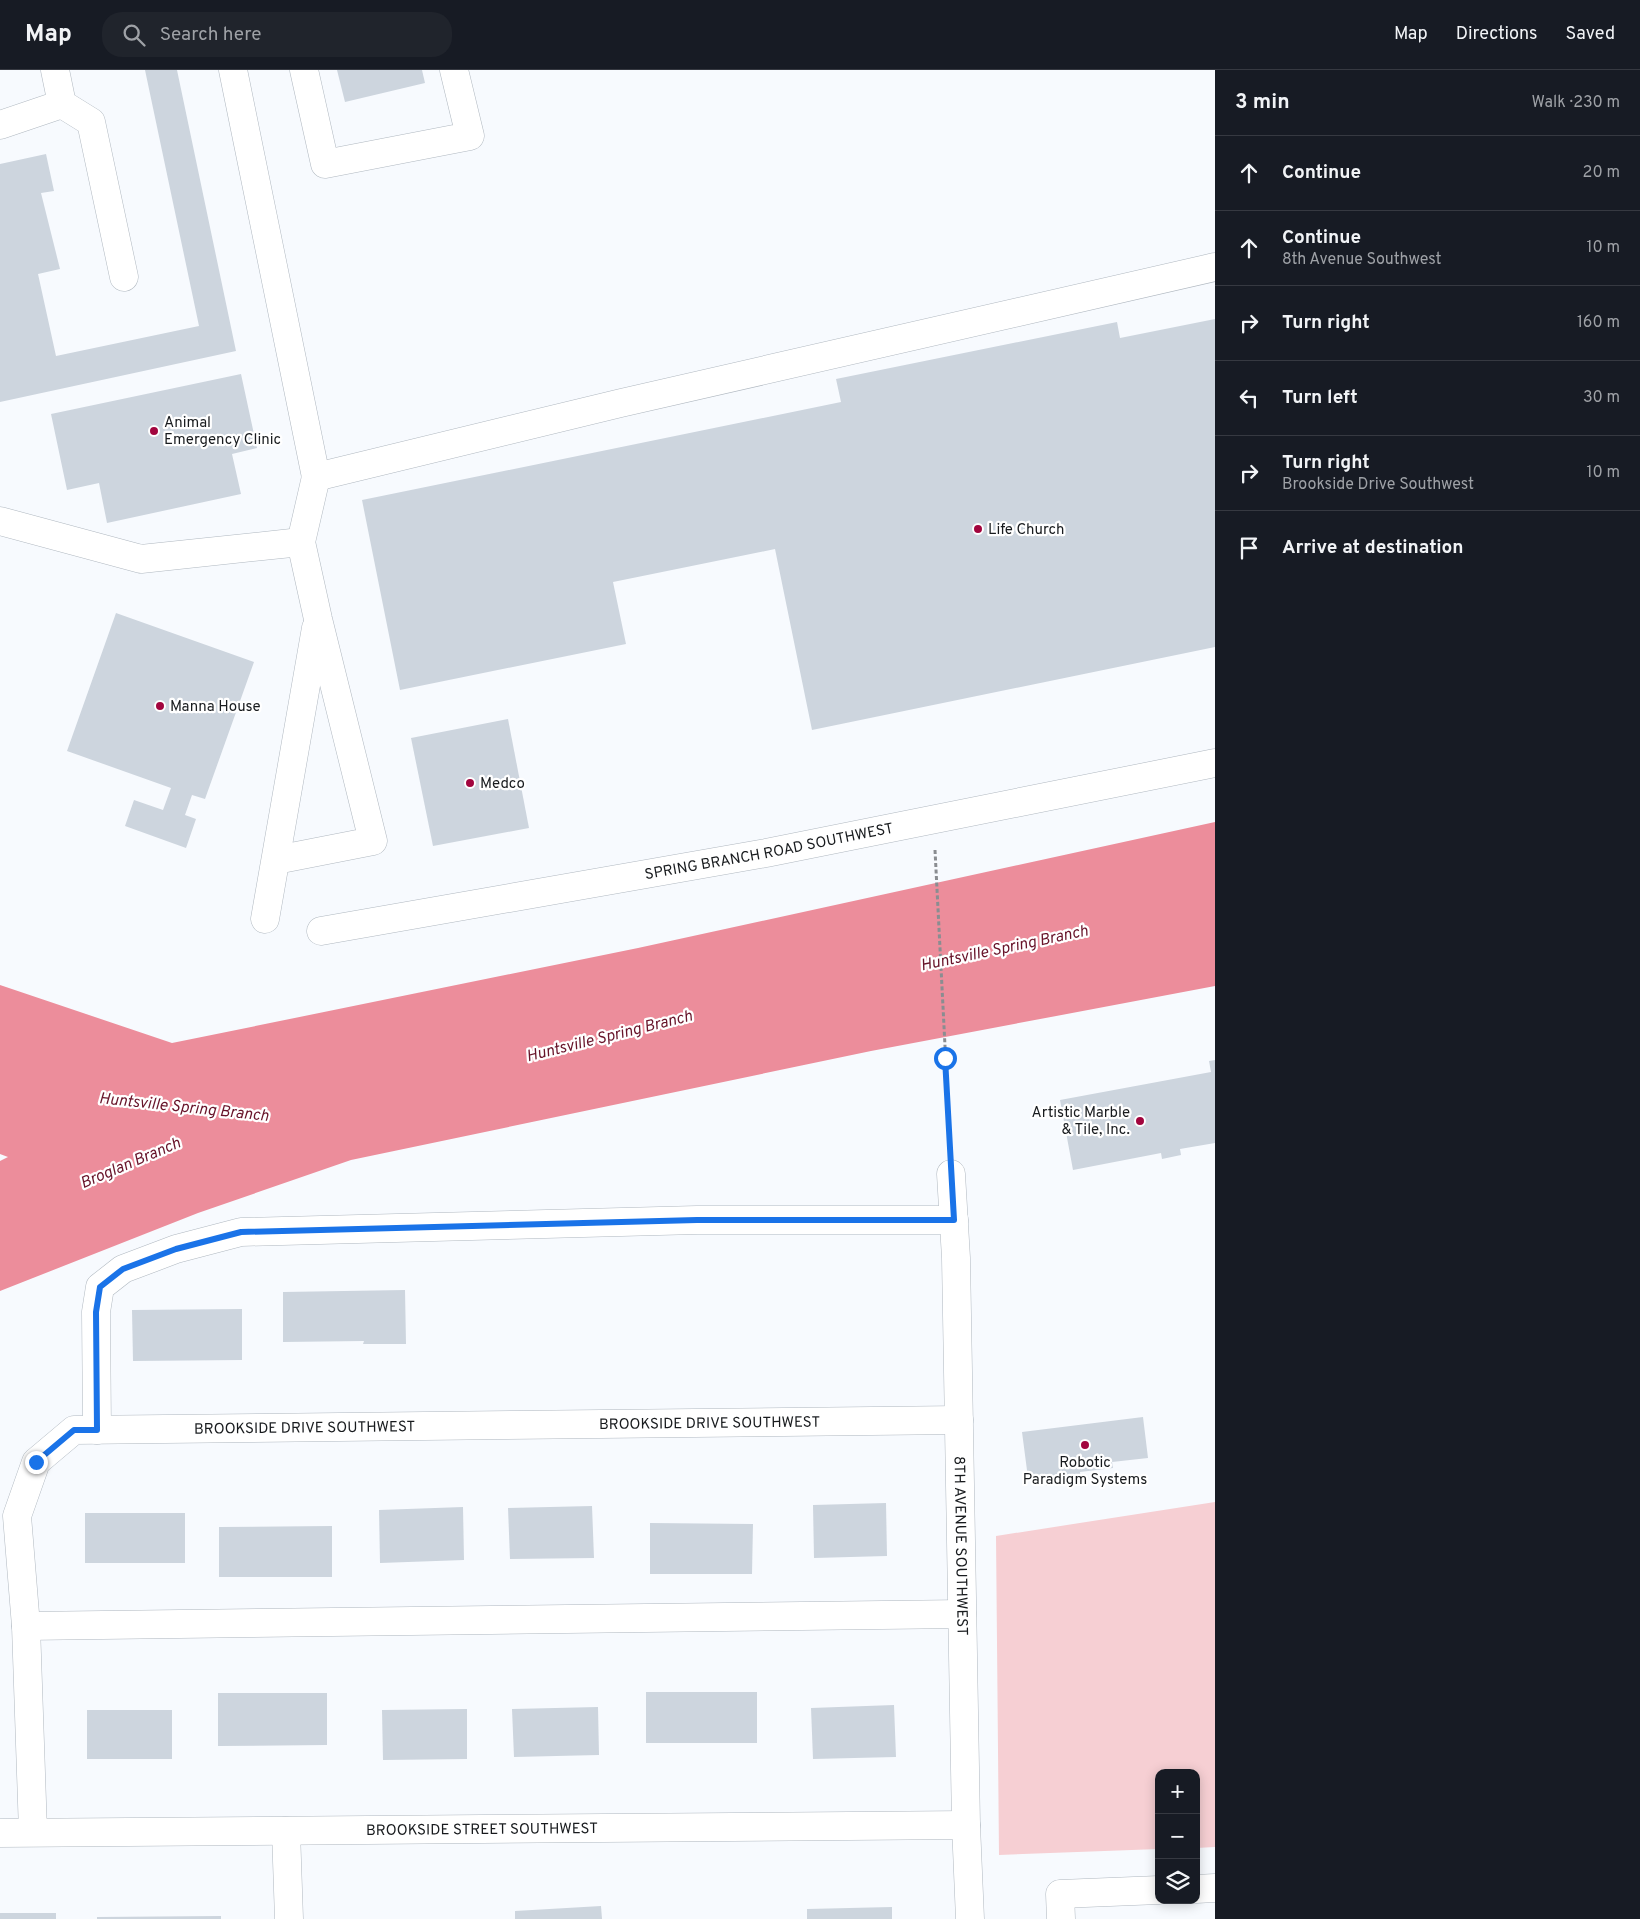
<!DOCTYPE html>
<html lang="en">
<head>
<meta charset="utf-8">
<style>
  :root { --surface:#171b24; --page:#20242c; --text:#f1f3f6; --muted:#9ea1a6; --line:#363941 }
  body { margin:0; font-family:Overpass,sans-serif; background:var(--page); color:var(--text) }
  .controls { position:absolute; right:15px; bottom:15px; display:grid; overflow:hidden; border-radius:10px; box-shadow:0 2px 12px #0003 }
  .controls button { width:45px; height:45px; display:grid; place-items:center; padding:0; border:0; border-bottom:1px solid var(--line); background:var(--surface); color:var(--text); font:25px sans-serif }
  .stop { position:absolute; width:15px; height:15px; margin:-11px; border:4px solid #1a73e8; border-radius:50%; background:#fff }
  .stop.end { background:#1a73e8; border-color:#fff; box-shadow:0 1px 5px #0008 }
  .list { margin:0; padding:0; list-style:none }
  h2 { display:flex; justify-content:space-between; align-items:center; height:65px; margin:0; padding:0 20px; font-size:21px }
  h2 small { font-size:16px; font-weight:400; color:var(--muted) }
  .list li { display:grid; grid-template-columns:32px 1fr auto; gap:15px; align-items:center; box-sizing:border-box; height:75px; padding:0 20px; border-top:1px solid var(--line) }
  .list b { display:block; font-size:19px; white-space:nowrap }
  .list p { margin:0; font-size:16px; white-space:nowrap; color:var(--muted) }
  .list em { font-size:16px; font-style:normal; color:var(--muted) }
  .icon { flex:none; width:28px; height:28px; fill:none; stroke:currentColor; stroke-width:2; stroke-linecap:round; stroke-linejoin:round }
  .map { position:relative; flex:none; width:1215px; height:1849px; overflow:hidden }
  header { display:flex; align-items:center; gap:30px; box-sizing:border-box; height:70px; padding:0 25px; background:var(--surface); border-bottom:1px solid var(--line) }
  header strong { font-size:24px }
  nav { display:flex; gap:28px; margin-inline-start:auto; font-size:18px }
  .search { width:350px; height:45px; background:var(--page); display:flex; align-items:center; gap:12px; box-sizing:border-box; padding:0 18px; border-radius:20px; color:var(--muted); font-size:19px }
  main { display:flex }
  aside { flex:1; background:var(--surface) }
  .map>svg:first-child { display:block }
  .green { fill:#f6cfd3 }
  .water { fill:#ec8d9b }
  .building { fill:#cdd5de }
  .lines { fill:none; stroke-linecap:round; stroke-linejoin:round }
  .minor-casing { stroke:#b0b8c0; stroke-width:29 }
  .path { stroke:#8a8d91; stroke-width:3; stroke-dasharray:4 2.5; stroke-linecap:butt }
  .minor { stroke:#fff; stroke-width:28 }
  .route { stroke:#1a73e8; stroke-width:6 }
  .poi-dot { fill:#a2053e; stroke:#fff; stroke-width:2 }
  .labels { text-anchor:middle; stroke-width:4.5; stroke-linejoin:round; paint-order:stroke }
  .poi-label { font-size:15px; fill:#181b1e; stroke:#fff; text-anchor:start }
  .street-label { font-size:15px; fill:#181b1e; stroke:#fff }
  .water-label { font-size:16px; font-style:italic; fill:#68142a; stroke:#fff }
</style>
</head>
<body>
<header>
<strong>Map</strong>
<div class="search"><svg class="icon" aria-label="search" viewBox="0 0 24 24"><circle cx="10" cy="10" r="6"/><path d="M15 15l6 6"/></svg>Search here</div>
<nav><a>Map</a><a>Directions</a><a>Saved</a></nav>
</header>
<main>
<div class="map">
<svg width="1215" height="1849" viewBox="0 0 1215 1849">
  <rect width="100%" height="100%" fill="#f7fafe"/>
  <path class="green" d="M1215,1432V1777L1196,1778V1703H1159V1779L999,1785L996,1466Z"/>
  <path class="water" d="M1215,752V916L871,981L351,1090L198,1143L0,1221V1091L8,1087L0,1084V915L172,973L638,878Z"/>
  <g class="building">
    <path d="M145,0H177L236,281L0,332V94L46,84L54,121L41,123L60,199L38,204L56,286L199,256Z"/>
    <path d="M337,0H422L425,13L345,32Z"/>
    <path d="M1215,249V577L812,660L775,479L613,512L626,574L400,620L362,430L841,332L836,309L1117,252L1120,268Z"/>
    <path d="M241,304L257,378L232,384L241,424L107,453L99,413L67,420L51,344Z"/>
    <path d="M116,543L254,592L205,729L192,725L185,745L196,749L186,778L125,756L134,730L163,740L171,718L67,681Z"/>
    <path d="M508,649L529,758L433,776L411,668Z"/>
    <path d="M1215,990V1073L1180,1079L1181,1085L1162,1089L1161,1083L1073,1100L1060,1030L1211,1002L1209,991Z"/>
    <path d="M405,1220L406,1274H363L364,1271L283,1272V1222Z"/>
    <path d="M242,1239V1290L133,1291L132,1240Z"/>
    <path d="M1143,1347L1148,1388L1112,1392L1113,1398L1080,1402L1081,1412L1046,1416L1045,1406L1028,1408L1022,1362Z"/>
    <path d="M886,1433L887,1486L814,1488L813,1435Z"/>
    <path d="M592,1436L594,1488L510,1489L508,1438Z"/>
    <path d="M463,1437L464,1490L380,1493L379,1440Z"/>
    <rect x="85" y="1443" width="100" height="50"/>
    <path d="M650,1453L753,1454L752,1504H650Z"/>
    <path d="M332,1456V1507H219V1457Z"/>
    <rect x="646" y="1622" width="111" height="51"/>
    <path d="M218,1623H327V1675L218,1676Z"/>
    <path d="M894,1635L896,1687L813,1689L811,1638Z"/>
    <path d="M598,1637L599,1685L514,1687L512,1639Z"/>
    <path d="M467,1639V1689L383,1690L382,1640Z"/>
    <rect x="87" y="1640" width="85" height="49"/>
    <path d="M601,1836L602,1849H515V1841Z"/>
    <path d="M892,1837V1849H807V1839Z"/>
    <rect x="0" y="1843" width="56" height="6"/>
    <path d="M221,1846V1849H97V1847Z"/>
  </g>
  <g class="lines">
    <g class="minor-casing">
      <g id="minor">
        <path d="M55,0L62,34L91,52L124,207"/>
        <path d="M233,0L316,407L621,333L1215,197"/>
        <path d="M304,0L325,94L470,66L454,0"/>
        <path d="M0,55L62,34"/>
        <path d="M0,451L141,489L301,472"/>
        <path d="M276,790L373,771L318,549L301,472L316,407"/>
        <path d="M265,849L316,558"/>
        <path id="s1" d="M321,861L766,783L1215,693"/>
        <path id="s2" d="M951,1104L956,1188L966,1755L970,1849"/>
        <path d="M97,1360L96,1242L100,1217L123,1199L176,1179L241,1162L697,1150H954"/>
        <path d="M26,1556L962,1544"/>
        <path d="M286,1761L289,1849"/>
        <path id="s3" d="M33,1762L26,1556L17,1446L36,1392L74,1360L959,1350"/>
        <path id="s4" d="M0,1763L966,1755"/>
        <path d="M1196,1819L1215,1818"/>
        <path d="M1061,1849L1060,1824L1159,1820"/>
      </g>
    </g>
    <path class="path" d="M935,780L950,1074"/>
    <use href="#minor" class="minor"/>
  </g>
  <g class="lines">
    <path class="route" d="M36,1392L74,1360H97L96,1242L100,1217L123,1199L176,1179L241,1162L697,1150H954L945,988"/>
  </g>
  <g class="poi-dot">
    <circle cx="154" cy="361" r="5"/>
    <circle cx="978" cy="459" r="5"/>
    <circle cx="160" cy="636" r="5"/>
    <circle cx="470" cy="713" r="5"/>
    <circle cx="1140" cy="1051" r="5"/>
    <circle cx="1085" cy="1375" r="5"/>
  </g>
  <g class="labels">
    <g class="poi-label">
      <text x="164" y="357">Animal<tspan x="164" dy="17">Emergency Clinic</tspan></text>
      <text x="988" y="464">Life Church</text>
      <text x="170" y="641">Manna House</text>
      <text x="480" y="718">Medco</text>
      <text x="1130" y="1047" text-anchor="end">Artistic Marble<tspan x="1130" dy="17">&amp; Tile, Inc.</tspan></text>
      <text x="1085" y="1397" text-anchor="middle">Robotic<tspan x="1085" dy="17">Paradigm Systems</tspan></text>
    </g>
    <g class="street-label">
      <text dy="5" stroke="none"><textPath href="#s1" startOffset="455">SPRING BRANCH ROAD SOUTHWEST</textPath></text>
      <text dy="5" stroke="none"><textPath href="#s3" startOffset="1059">BROOKSIDE DRIVE SOUTHWEST</textPath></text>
      <text dy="5" stroke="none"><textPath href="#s3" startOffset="654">BROOKSIDE DRIVE SOUTHWEST</textPath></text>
      <text dy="5" stroke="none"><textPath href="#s2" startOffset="372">8TH AVENUE SOUTHWEST</textPath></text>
      <text dy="5" stroke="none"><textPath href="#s4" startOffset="482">BROOKSIDE STREET SOUTHWEST</textPath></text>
    </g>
    <g class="water-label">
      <text transform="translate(1004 877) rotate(-12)" y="6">Huntsville Spring Branch</text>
      <text transform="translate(609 965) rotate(-14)" y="6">Huntsville Spring Branch</text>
      <text transform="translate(184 1036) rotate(6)" y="6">Huntsville Spring Branch</text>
      <text transform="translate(130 1092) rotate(-23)" y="6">Broglan Branch</text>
    </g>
  </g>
</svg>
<div class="controls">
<button>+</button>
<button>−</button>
<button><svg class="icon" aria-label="layers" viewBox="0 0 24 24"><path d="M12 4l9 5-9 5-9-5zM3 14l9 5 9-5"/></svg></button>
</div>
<div class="stop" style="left:945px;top:988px"></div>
<div class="stop end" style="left:36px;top:1392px"></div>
</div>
<aside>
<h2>3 min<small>Walk · 230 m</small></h2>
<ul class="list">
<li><svg class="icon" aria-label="ahead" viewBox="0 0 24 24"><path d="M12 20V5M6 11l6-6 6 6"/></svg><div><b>Continue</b></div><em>20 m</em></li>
<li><svg class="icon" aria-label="ahead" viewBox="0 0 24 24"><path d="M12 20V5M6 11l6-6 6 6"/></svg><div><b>Continue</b><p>8th Avenue Southwest</p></div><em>10 m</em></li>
<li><svg class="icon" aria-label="right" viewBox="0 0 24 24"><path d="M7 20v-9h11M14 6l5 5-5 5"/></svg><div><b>Turn right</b></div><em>160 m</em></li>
<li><svg class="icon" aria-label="left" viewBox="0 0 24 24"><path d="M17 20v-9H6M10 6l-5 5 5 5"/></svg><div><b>Turn left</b></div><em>30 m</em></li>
<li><svg class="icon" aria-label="right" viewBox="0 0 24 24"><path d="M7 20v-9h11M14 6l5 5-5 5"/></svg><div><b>Turn right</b><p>Brookside Drive Southwest</p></div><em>10 m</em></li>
<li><svg class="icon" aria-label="arrive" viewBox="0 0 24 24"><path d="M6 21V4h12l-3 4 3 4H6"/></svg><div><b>Arrive at destination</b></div></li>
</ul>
</aside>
</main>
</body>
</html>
